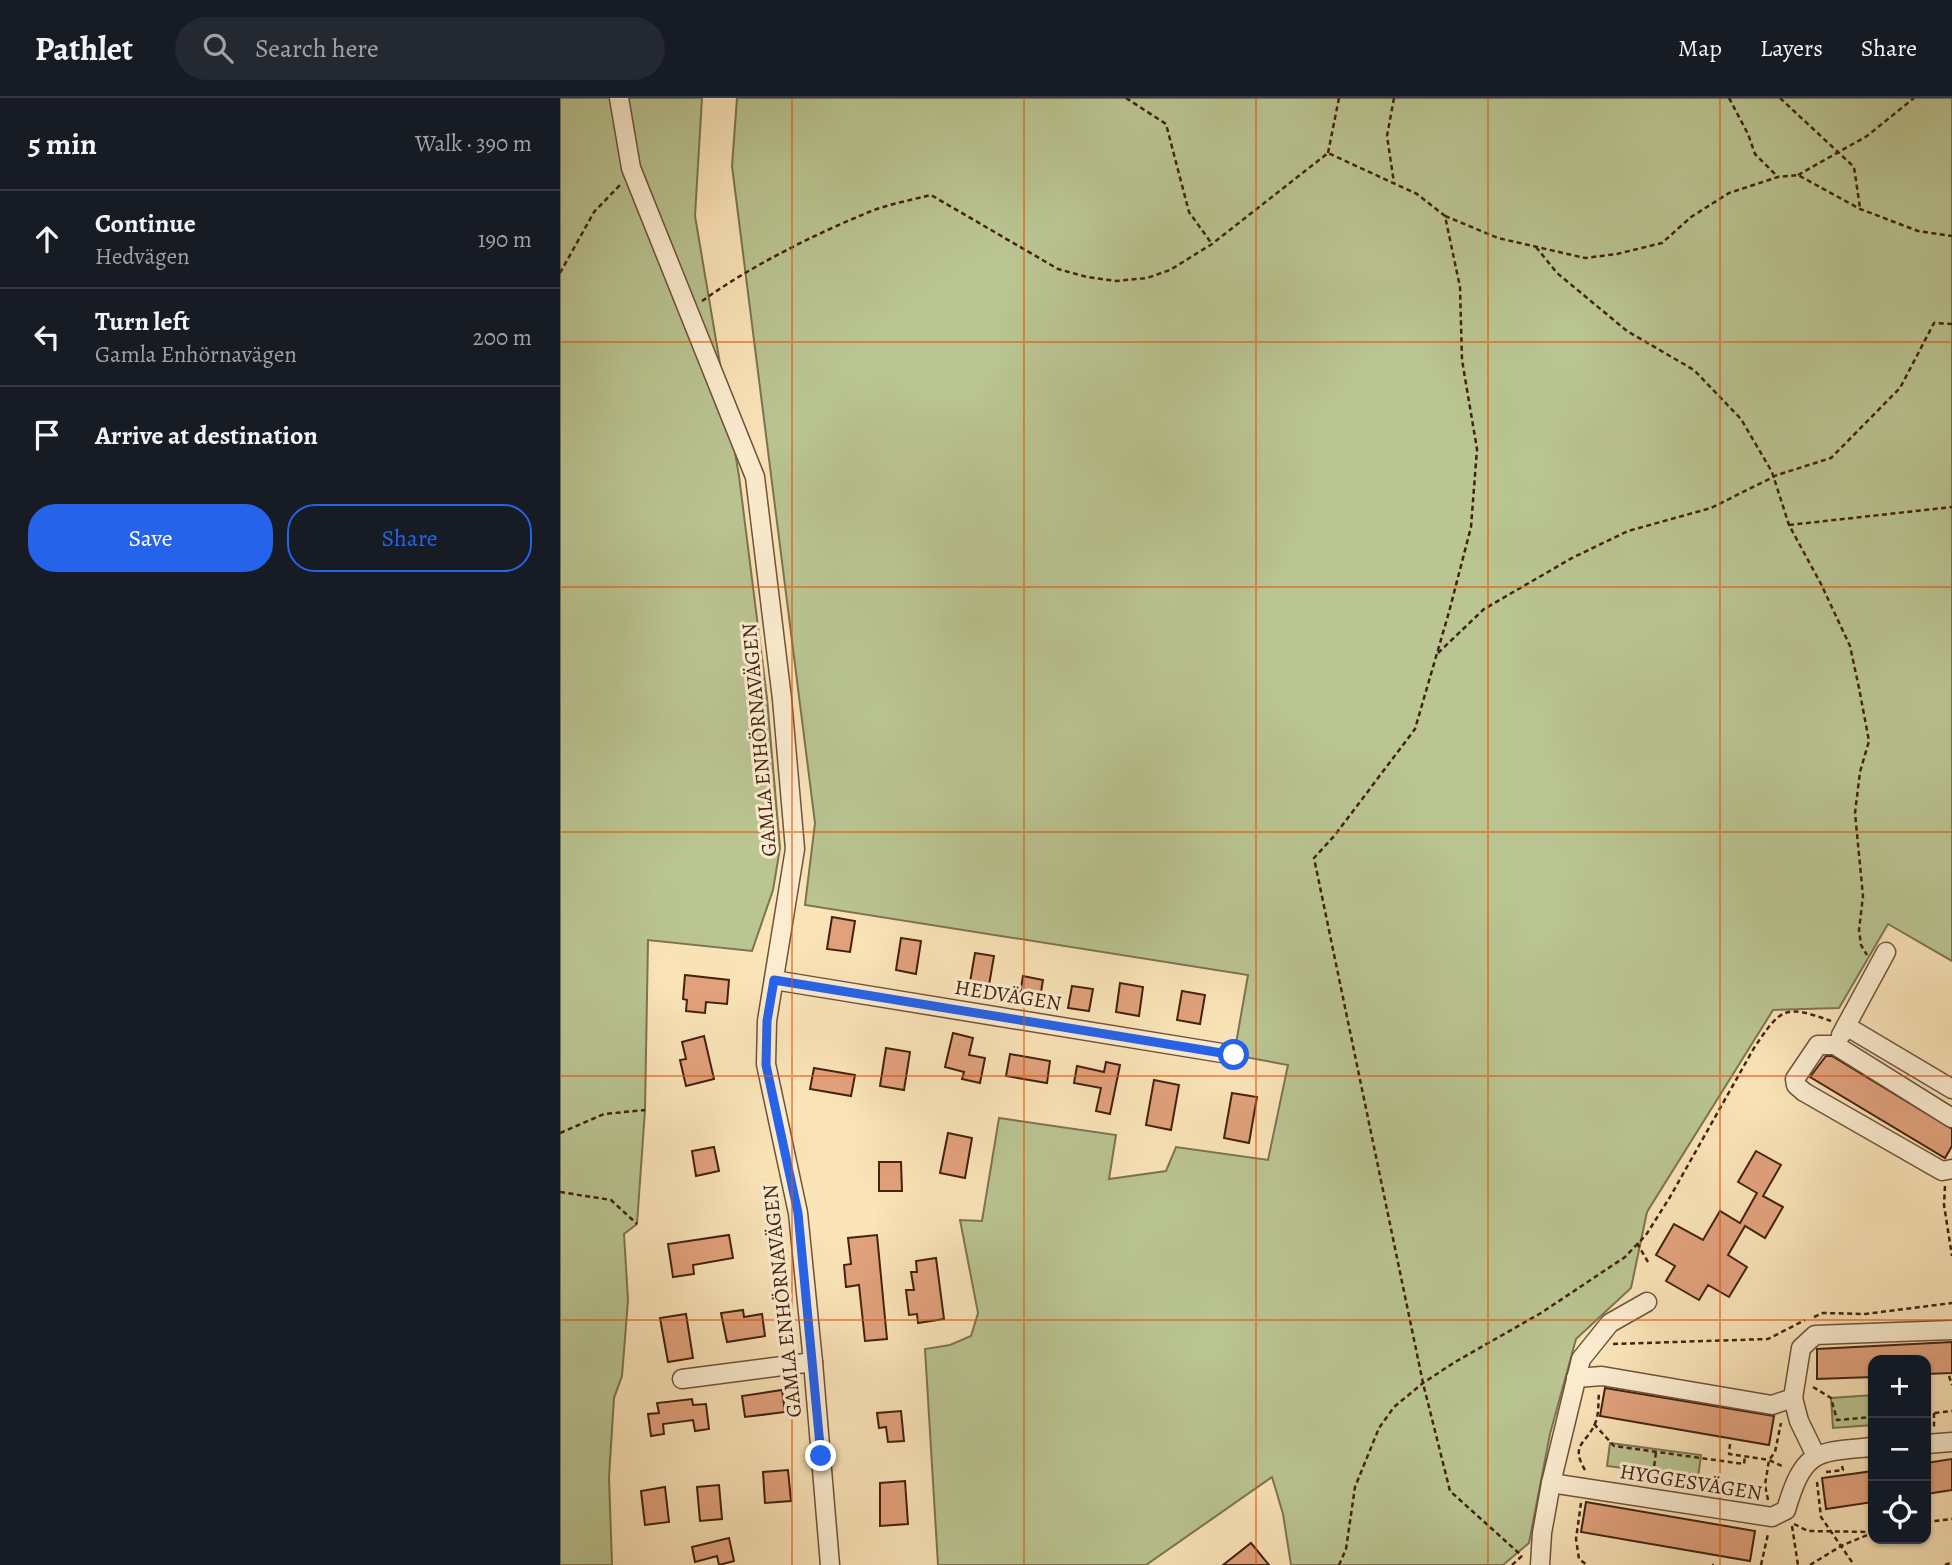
<!DOCTYPE html>
<html lang="en">
<head>
<meta charset="utf-8">
<style>
  :root { --surface:#171b24; --page:#242831; --text:#f1f3f6; --muted:#9ea1a6; --line:#363941; --accent:#2563eb }
  body { margin:0; font-family:Alegreya,serif; background:var(--page); color:var(--text) }
  .controls { position:absolute; right:21px; bottom:21px; display:grid; overflow:hidden; border-radius:14px; box-shadow:0 2px 5px #0004 }
  .controls button { width:63px; height:63px; display:grid; place-items:center; padding:0; border:0; border-bottom:2px solid var(--line); background:var(--surface); color:var(--text); font:35px sans-serif }
  .stop { position:absolute; width:21px; height:21px; margin:-16px; border:5px solid #2563eb; border-radius:50%; background:#fff }
  .stop.end { background:#2563eb; border-color:#fff; box-shadow:0 2px 7px #0008 }
  .list { margin:0; padding:0; list-style:none }
  h2 { display:flex; justify-content:space-between; align-items:center; height:91px; margin:0; padding:0 28px; font-size:30px }
  h2 small { font-size:23px; font-weight:400; color:var(--muted) }
  .list li { display:grid; grid-template-columns:46px 1fr auto; gap:21px; align-items:center; box-sizing:border-box; height:98px; padding:0 28px; border-top:2px solid var(--line) }
  .list b { display:block; font-size:26px; white-space:nowrap }
  .list p { margin:0; font-size:23px; white-space:nowrap; color:var(--muted) }
  .list em { font-size:23px; font-style:normal; color:var(--muted) }
  .actions { display:flex; gap:14px; padding:21px 28px }
  .actions a { flex:1; padding:16px 0; border:2px solid var(--accent); border-radius:28px; text-align:center; font-size:24px; color:var(--accent) }
  .actions .main { background:var(--accent); color:#fff }
  .icon { flex:none; width:38px; height:38px; fill:none; stroke:currentColor; stroke-width:2; stroke-linecap:round; stroke-linejoin:round }
  .map { position:relative; flex:none; width:1392px; height:1467px; overflow:hidden }
  header { display:flex; align-items:center; gap:42px; box-sizing:border-box; height:98px; padding:0 35px; background:var(--surface); border-bottom:2px solid var(--line) }
  header strong { font-size:33px }
  nav { display:flex; gap:38px; margin-inline-start:auto; font-size:24px }
  .search { width:490px; height:63px; background:var(--page); display:flex; align-items:center; gap:18px; box-sizing:border-box; padding:0 24px; border-radius:38px; color:var(--muted); font-size:26px }
  main { display:flex }
  aside { flex:1; background:var(--surface) }
  .map>svg:first-child { display:block }
  .green { fill:#bac592; stroke:#7e7351; stroke-width:2 }
  .building { fill:#e2a27d; stroke:#432110; stroke-width:2 }
  .lines { fill:none; stroke-linecap:round; stroke-linejoin:round }
  .minor-casing { stroke:#71523a; stroke-width:21 }
  .path { stroke:#432110; stroke-width:2.5; stroke-dasharray:5 3.5; stroke-linecap:butt }
  .minor { stroke:#fcedd1; stroke-width:18 }
  .route { stroke:#2563eb; stroke-width:9 }
  .grid { fill:none; stroke:#e0560c; stroke-width:2; stroke-opacity:0.55 }
  .labels { text-anchor:middle; stroke-width:6; stroke-linejoin:round; paint-order:stroke }
  .street-label { font-size:21px; fill:#432110; stroke:#fcedd1 }
</style>
</head>
<body>
<header>
<strong>Pathlet</strong>
<div class="search"><svg class="icon" aria-label="search" viewBox="0 0 24 24"><circle cx="10" cy="10" r="6"/><path d="M15 15l6 6"/></svg>Search here</div>
<nav><a>Map</a><a>Layers</a><a>Share</a></nav>
</header>
<main>
<aside>
<h2>5 min<small>Walk · 390 m</small></h2>
<ul class="list">
<li><svg class="icon" aria-label="ahead" viewBox="0 0 24 24"><path d="M12 20V5M6 11l6-6 6 6"/></svg><div><b>Continue</b><p>Hedvägen</p></div><em>190 m</em></li>
<li><svg class="icon" aria-label="left" viewBox="0 0 24 24"><path d="M17 20v-9H6M10 6l-5 5 5 5"/></svg><div><b>Turn left</b><p>Gamla Enhörnavägen</p></div><em>200 m</em></li>
<li><svg class="icon" aria-label="arrive" viewBox="0 0 24 24"><path d="M6 21V4h12l-3 4 3 4H6"/></svg><div><b>Arrive at destination</b></div></li>
</ul>
<div class="actions"><a class="main">Save</a><a>Share</a></div>
</aside>
<div class="map">
<svg width="1392" height="1467" viewBox="0 0 1392 1467">
  <rect width="100%" height="100%" fill="#fae4b8"/>
  <filter id="stains"><feTurbulence type="fractalNoise" baseFrequency=".00286" numOctaves="4"/><feColorMatrix values="0 0 0 0 .2 0 0 0 0 .09 0 0 0 0 .02 0 0 0 .5 -.17"/></filter>
  <radialGradient id="worn" r=".72"><stop offset=".6" stop-color="#630" stop-opacity="0"/><stop offset="1" stop-color="#630" stop-opacity=".3"/></radialGradient>
  <g class="green">
    <path d="M0,0H142L135,118L179,378L207,600L220,750L213,792L192,853L88,842L85,1012L77,1126L64,1136L68,1202L62,1278L54,1300L49,1379L52,1467H0Z"/>
    <path d="M177,0H1392V863L1328,826L1279,910L1213,912L1087,1114L1071,1190L1016,1241L990,1336L969,1445L943,1467H731L723,1416L712,1379L586,1467H378L365,1251L390,1247L411,1238L418,1215L400,1122L422,1123L439,1020L556,1037L549,1081L606,1073L616,1049L708,1062L728,967L674,957L688,877L245,807L255,725L172,68Z"/>
    <path d="M1313,1297V1327L1273,1330L1271,1300Z"/>
    <path d="M1050,1345L1141,1357L1138,1380L1047,1368Z"/>
  </g>
  <g class="building">
    <path d="M272,819L295,823L290,854L267,851Z"/>
    <path d="M341,840L361,843L356,876L336,872Z"/>
    <path d="M415,855L434,858L429,887L410,884Z"/>
    <path d="M125,877L169,882L167,906L146,904L145,915L126,913L127,902L123,901Z"/>
    <path d="M463,878L483,882L479,906L459,902Z"/>
    <path d="M560,885L583,889L579,918L556,914Z"/>
    <path d="M512,888L533,891L529,913L508,910Z"/>
    <path d="M622,893L645,897L640,926L617,922Z"/>
    <path d="M393,935L413,940L409,957L425,960L420,985L402,981L404,974L385,969Z"/>
    <path d="M144,938L154,981L126,988L120,962L126,961L122,944Z"/>
    <path d="M326,950L350,954L344,992L320,988Z"/>
    <path d="M450,956L490,963L487,985L446,978Z"/>
    <path d="M1266,958H1272L1392,1031V1048L1385,1060L1250,979Z"/>
    <path d="M546,964L560,967L550,1016L536,1013L541,990L514,985L517,968L544,974Z"/>
    <path d="M254,970L295,977L291,998L250,991Z"/>
    <path d="M594,982L619,987L611,1032L586,1027Z"/>
    <path d="M672,995L697,999L689,1045L664,1040Z"/>
    <path d="M388,1035L412,1040L405,1080L380,1075Z"/>
    <path d="M154,1049L159,1073L136,1078L132,1053Z"/>
    <path d="M1196,1053L1221,1067L1203,1098L1223,1109L1205,1140L1185,1128L1168,1157L1187,1169L1169,1199L1148,1187L1139,1202L1106,1183L1115,1168L1096,1157L1114,1126L1143,1142L1160,1113L1180,1125L1197,1095L1178,1084Z"/>
    <path d="M319,1064H341L342,1093H319Z"/>
    <path d="M169,1137L173,1160L133,1167L134,1176L113,1179L108,1146Z"/>
    <path d="M317,1137L327,1241L305,1243L299,1187L286,1189L284,1167L291,1166L288,1140Z"/>
    <path d="M376,1160L384,1221L358,1225L357,1216L349,1217L346,1192H354L351,1174H357L356,1163Z"/>
    <path d="M183,1212L184,1219L202,1216L205,1238L167,1244L161,1215Z"/>
    <path d="M126,1216L133,1260L108,1264L100,1220Z"/>
    <path d="M1392,1244V1275L1366,1276V1262H1313V1279L1257,1281V1251Z"/>
    <path d="M1045,1290L1214,1318L1209,1347L1040,1318Z"/>
    <path d="M222,1292L225,1314L185,1319L182,1298Z"/>
    <path d="M132,1301L133,1307L146,1306L149,1331L135,1333L133,1322L103,1326L104,1336L91,1338L88,1316L99,1315L97,1305Z"/>
    <path d="M341,1313L344,1343L328,1344L326,1329L319,1330L317,1315Z"/>
    <path d="M1392,1361V1392L1366,1396V1365Z"/>
    <path d="M228,1372L231,1403L205,1405L203,1374Z"/>
    <path d="M1313,1373V1404L1266,1411L1262,1380Z"/>
    <path d="M345,1383L348,1426L320,1428V1385Z"/>
    <path d="M159,1387L162,1421L140,1423L137,1389Z"/>
    <path d="M105,1389L109,1424L85,1427L81,1393Z"/>
    <path d="M1026,1404L1195,1433L1190,1463L1021,1434Z"/>
    <path d="M169,1440L174,1463L159,1467L157,1458L135,1464L132,1449Z"/>
    <path d="M691,1445L709,1467H663Z"/>
  </g>
  <g class="lines">
    <g class="minor-casing">
      <g id="minor">
        <path d="M59,0L71,70L195,379L222,601L235,751L207,923L206,966L238,1115L253,1264L270,1467"/>
        <path d="M214,882L674,957"/>
        <path d="M1286,928L1392,991"/>
        <path d="M1281,937L1326,854"/>
        <path d="M1392,1020L1275,947H1258L1235,981L1236,987L1244,994L1382,1073L1392,1071"/>
        <path d="M1016,1280L1042,1278L1212,1307L1233,1300L1241,1250L1255,1237L1392,1232"/>
        <path d="M122,1281L253,1264"/>
        <path d="M1233,1300L1239,1323L1256,1358"/>
        <path d="M1366,1346L1392,1344"/>
        <path d="M991,1385L1212,1419L1226,1412C1244,1351 1256,1354 1313,1349"/>
        <path d="M980,1467L982,1435L991,1385L1021,1261L1050,1225L1087,1204"/>
      </g>
    </g>
    <g class="path">
      <path d="M566,0L606,26L629,114L652,146"/>
      <path d="M834,0L827,38L834,85"/>
      <path d="M1169,0L1188,36L1195,56L1218,79"/>
      <path d="M1220,0L1294,69L1300,110"/>
      <path d="M768,55L779,0"/>
      <path d="M1238,77L1307,38L1354,0"/>
      <path d="M885,118L938,140L1025,160L1057,156L1102,145L1131,119L1169,95L1218,79L1238,77L1300,111L1358,133L1392,138"/>
      <path d="M976,149L997,175L1067,233L1134,272L1181,321L1212,374L1229,427L1261,486L1290,548L1299,590L1309,643L1300,674L1295,715L1303,798L1299,832L1301,847L1307,857"/>
      <path d="M0,175L34,114L60,87"/>
      <path d="M142,203C191,168 253,137 309,114C329,106 351,102 371,97L498,171L527,179L556,183L587,180L610,172L652,146L768,55L857,96L885,118L900,189L902,262L917,351L911,429L889,514L855,631L775,737L754,760L863,1285L890,1393L962,1458"/>
      <path d="M1229,427L1392,409"/>
      <path d="M878,555L924,511L1012,460L1068,433L1151,410L1217,377L1271,360L1340,290L1374,225L1392,226"/>
      <path d="M0,1035L44,1016L85,1012"/>
      <path d="M1385,1088L1384,1107L1392,1158"/>
      <path d="M0,1094L51,1102L77,1126"/>
      <path d="M1077,1145L1088,1164"/>
      <path d="M1254,1219L1263,1215L1305,1216L1392,1205"/>
      <path d="M1053,1246L1208,1241L1245,1222"/>
      <path d="M1389,1278L1392,1287"/>
      <path d="M1253,1289L1271,1300L1277,1322L1313,1319"/>
      <path d="M1374,1315V1329"/>
      <path d="M1366,1316L1392,1313"/>
      <path d="M1034,1326L1054,1348L1184,1366L1185,1358"/>
      <path d="M1170,1346L1169,1356L1209,1362L1224,1369"/>
      <path d="M1025,1372C1009,1345 1028,1346 1036,1323C1039,1315 1038,1304 1039,1295"/>
      <path d="M1266,1374L1283,1372L1282,1368"/>
      <path d="M1257,1384L1261,1419L1294,1467"/>
      <path d="M1092,1385L1096,1354"/>
      <path d="M1208,1402L1205,1387L1209,1362L1215,1354L1221,1325"/>
      <path d="M1021,1405L1016,1441L1019,1461L1027,1467"/>
      <path d="M1366,1424L1392,1421"/>
      <path d="M1234,1426L1248,1433L1313,1434"/>
      <path d="M1232,1428L1238,1467"/>
      <path d="M779,1467L786,1451L795,1389L819,1330L834,1309L863,1285L895,1264L981,1215L1065,1159L1086,1137L1110,1099L1194,950C1221,910 1224,906 1271,923"/>
      <path d="M952,1467L963,1457"/>
      <path d="M1152,1467H1154"/>
      <path d="M1201,1467L1208,1436"/>
      <path d="M1250,1467L1281,1448L1312,1435"/>
      <path d="M1385,1467L1392,1464"/>
    </g>
    <use href="#minor" class="minor"/>
  </g>
  <g class="lines">
    <path class="route" d="M261,1358L238,1115L206,967L207,923L214,882L674,957"/>
  </g>
  <path class="grid" d="M232,0V1467M464,0V1467M696,0V1467M928,0V1467M1160,0V1467M0,244H1392M0,489H1392M0,734H1392M0,978H1392M0,1222H1392"/>
  <g class="labels">
    <g class="street-label">
      <text transform="translate(199 642) rotate(-95)" y="7">GAMLA ENHÖRNAVÄGEN</text>
      <text transform="translate(448 897) rotate(9)" y="7">HEDVÄGEN</text>
      <text transform="translate(222 1203) rotate(-96)" y="7">GAMLA ENHÖRNAVÄGEN</text>
      <text transform="translate(1131 1384) rotate(9)" y="7">HYGGESVÄGEN</text>
    </g>
  </g>
  <rect width="100%" height="100%" filter="url(#stains)"/>
  <rect width="100%" height="100%" fill="url(#worn)"/>
</svg>
<div class="controls">
<button>+</button>
<button>−</button>
<button><svg class="icon" aria-label="locate" viewBox="0 0 24 24"><circle cx="12" cy="12" r="6"/><path d="M12 2v4M12 18v4M2 12h4M18 12h4"/></svg></button>
</div>
<div class="stop" style="left:674px;top:957px"></div>
<div class="stop end" style="left:261px;top:1358px"></div>
</div>
</main>
</body>
</html>
